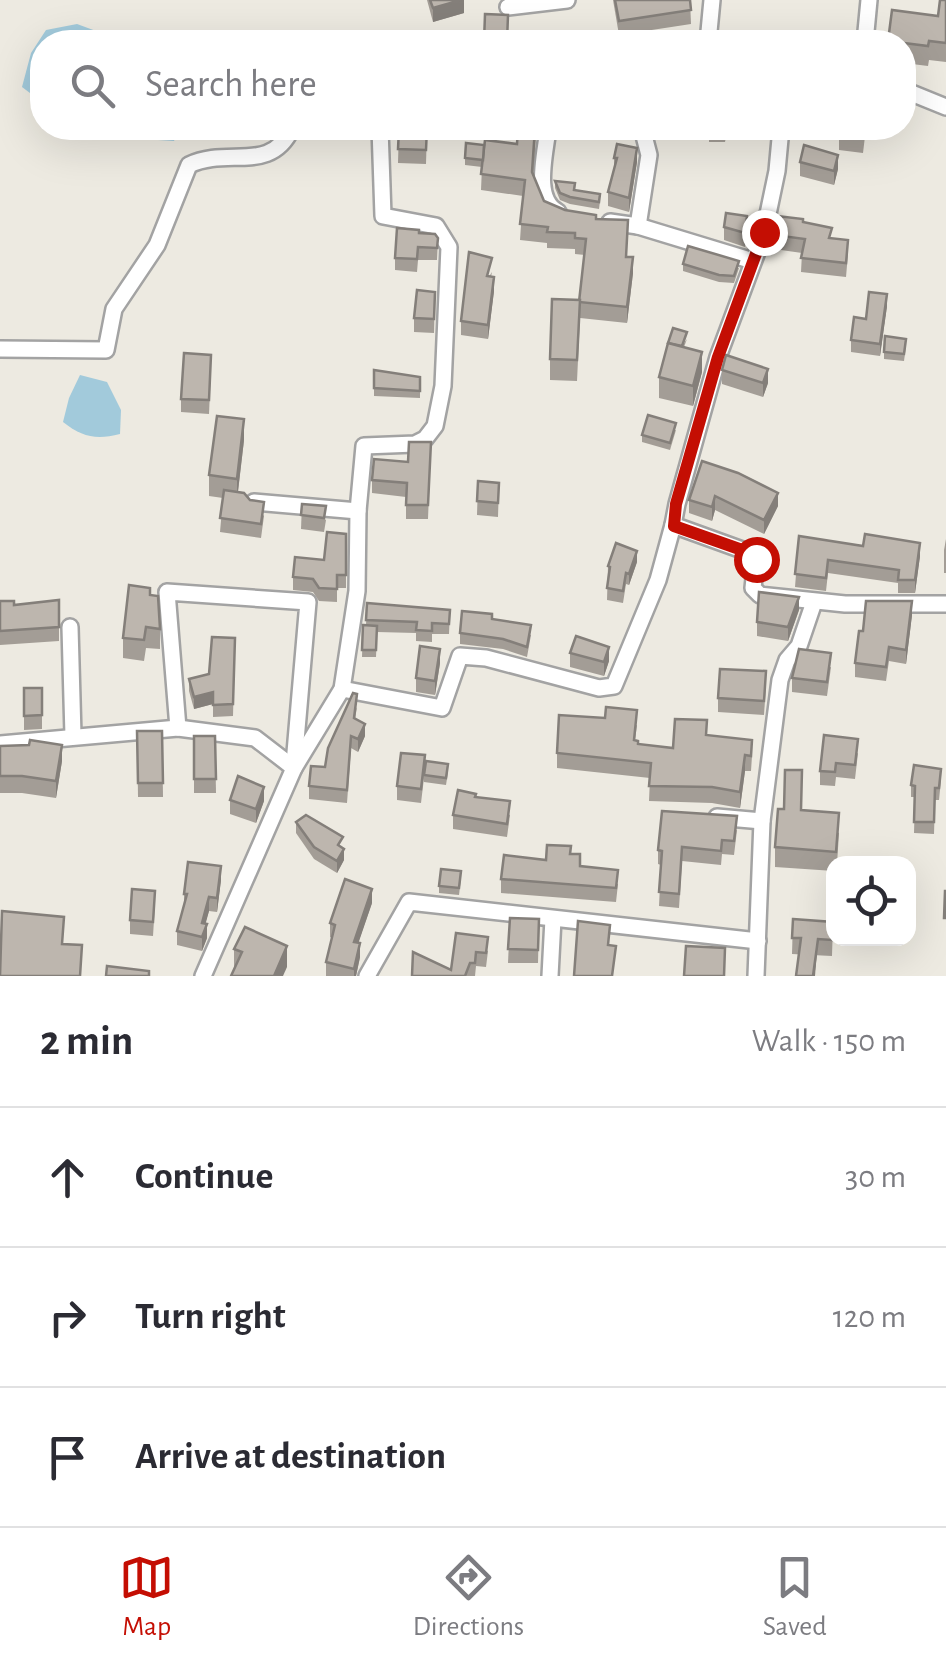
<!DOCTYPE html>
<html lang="en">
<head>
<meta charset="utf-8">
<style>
  :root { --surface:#fff; --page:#f2f2f3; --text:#2b2b33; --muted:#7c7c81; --line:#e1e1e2; --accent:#c40e03 }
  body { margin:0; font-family:"Alegreya Sans",sans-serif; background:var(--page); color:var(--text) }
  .controls { position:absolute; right:30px; bottom:30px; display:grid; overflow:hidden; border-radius:20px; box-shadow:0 10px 40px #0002 }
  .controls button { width:90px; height:90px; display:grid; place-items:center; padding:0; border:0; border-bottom:2px solid var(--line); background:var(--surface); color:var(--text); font:50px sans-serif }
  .stop { position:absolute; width:30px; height:30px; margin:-22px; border:8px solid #c40e03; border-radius:50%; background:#fff }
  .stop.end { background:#c40e03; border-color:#fff; box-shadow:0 2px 10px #0008 }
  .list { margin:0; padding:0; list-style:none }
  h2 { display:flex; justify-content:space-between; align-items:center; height:130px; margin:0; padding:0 40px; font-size:42px }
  h2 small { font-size:32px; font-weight:400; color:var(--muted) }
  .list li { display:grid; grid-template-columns:65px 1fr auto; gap:30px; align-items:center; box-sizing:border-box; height:140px; padding:0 40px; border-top:2px solid var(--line) }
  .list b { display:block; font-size:38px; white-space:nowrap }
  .list em { font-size:32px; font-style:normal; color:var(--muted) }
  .icon { flex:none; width:55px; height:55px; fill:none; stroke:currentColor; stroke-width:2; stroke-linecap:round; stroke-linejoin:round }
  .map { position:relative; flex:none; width:946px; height:976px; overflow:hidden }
  .search { position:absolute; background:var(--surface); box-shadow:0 10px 40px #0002; left:30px; right:30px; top:30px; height:110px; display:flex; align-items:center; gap:25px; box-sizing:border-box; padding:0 35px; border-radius:40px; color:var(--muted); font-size:38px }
  .sheet { height:550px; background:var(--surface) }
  nav { display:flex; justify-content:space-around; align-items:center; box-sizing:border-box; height:140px; border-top:2px solid var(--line); background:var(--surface); font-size:28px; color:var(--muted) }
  nav a { display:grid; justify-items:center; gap:5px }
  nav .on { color:var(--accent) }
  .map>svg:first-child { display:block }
  .water { fill:#a2cadb }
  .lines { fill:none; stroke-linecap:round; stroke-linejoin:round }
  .street-casing { stroke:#a3a3a3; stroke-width:20 }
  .street { stroke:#fff; stroke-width:15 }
  .wall { fill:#a39d96 }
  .shaded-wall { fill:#847f7a }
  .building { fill:#bdb6ae; stroke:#847f7a; stroke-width:2.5 }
  .route { stroke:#c40e03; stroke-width:12 }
</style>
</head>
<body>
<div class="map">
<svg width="946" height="976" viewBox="0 0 946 976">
  <rect width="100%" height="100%" fill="#edeae1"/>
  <g class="water">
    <path d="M77,24L126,42H42V102L22,87L31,53L46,30Z"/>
    <path d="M100,128H180L174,141L142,139Z"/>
    <path d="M80,375L107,382L121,410L120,434C96,440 82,437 63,422L69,398Z"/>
  </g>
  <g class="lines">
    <g class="street-casing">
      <g id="street">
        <path d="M508,7L567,0"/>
        <path d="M708,42L712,0"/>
        <path d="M865,42L869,0"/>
        <path d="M904,90L946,107"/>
        <path d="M548,128C546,152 532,199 558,212"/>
        <path d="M781,128L777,171L764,233L718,357L677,504L673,525L745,551L756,559L753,588L760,595L845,604H946"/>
        <path d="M610,222L638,226L753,261"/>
        <path d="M638,226L649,155L642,128"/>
        <path d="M0,349L106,350L114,309L157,245L189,165C228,146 270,175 292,128"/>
        <path d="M254,502L358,511"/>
        <path d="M70,627L73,736"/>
        <path d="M342,689L442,708L460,656L486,658L599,688L614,686L658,580L673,525"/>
        <path d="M178,728L167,592L308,602L294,764"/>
        <path d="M0,744L178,728L255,738L294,768L203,976"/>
        <path d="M294,768L342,689L357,591L358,511L364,446L415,444L425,439L435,426L443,386L449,247L436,226L383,216L380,128"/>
        <path d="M717,817L762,821"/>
        <path d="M367,976L409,902L758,941"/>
        <path d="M550,976L553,919"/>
        <path d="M756,976L762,821L780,680L787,660L799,646L814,602"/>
      </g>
    </g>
    <use href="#street" class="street"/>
  </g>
  <g class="wall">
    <path d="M427,0H464V13L433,22Z"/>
    <path d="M613,0H690L691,24L619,35Z"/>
    <path d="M946,0V62L929,60L928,66L904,63V42H888L892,10L938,16Z"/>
    <path d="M399,128H427L426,164L398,163Z"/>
    <path d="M709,128H728L725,142H709Z"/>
    <path d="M821,128H866L863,153L839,150V139L821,137Z"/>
    <path d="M536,138L533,175L544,201L565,210L596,219L627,257L633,273L627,323L580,318L577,381L550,380V359L580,300L585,255L575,254V249L547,248V243L520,240L523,196L481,190L482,167L465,165V158L484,145L517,144Z"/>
    <path d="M614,158L637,162L629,212L608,206V192L614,170Z"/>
    <path d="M800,162L838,169L834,185L800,176Z"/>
    <path d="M555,181L600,201L599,209L570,204L560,200L555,188Z"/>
    <path d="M803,222L832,239L848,254L846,277L801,272L802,253L774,249V235Z"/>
    <path d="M724,227L747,230L745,247L724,240Z"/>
    <path d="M419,233L438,238L437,260H418L417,272L395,270V258Z"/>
    <path d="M683,264L739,268L734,283L719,282L683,271Z"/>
    <path d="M492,272L491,277L494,291L488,339L461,335V321Z"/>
    <path d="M435,292L434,333L414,332V318Z"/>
    <path d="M887,306L880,356L851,352V340L866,319Z"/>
    <path d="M687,339L684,347L702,372L693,406L659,398V377Z"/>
    <path d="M906,346L904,361L884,359V352Z"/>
    <path d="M211,369L209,414L181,412V399Z"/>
    <path d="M722,370L768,383L763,397L722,384Z"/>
    <path d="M420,377V398L374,396V388Z"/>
    <path d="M676,430L670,450L642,442V435Z"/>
    <path d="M244,440L238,492L250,500L264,516L261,538L220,532L223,498L209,496V475Z"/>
    <path d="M431,442L428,519H406V497L372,493V480L408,462Z"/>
    <path d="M702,461L778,506L764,534L715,510L712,521L689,513V500Z"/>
    <path d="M478,481L499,483L498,517L477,515Z"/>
    <path d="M302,504L326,520L324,532L301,529Z"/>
    <path d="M346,534V588H337V602L319,601L313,592L293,590V577L324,560Z"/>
    <path d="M799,536L920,556L915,593H898V583L828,573L826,591L795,587Z"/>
    <path d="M946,539V573H944V550Z"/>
    <path d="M637,562L629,585L626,584L623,603L607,600L608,566Z"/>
    <path d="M150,595L160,629V649L146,648L144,661L123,658V638Z"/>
    <path d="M59,600V641L0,645V601L14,605Z"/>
    <path d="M367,603L450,610L449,634H432V642L416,641V633L377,632L376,657H362L363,625H366Z"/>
    <path d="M799,610L788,641L757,636V622Z"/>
    <path d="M912,615L906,664L889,661L886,681L855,677V663L863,631Z"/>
    <path d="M492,620L531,635L527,657L503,649L460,644V633Z"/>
    <path d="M235,638L233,716L213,717V704L194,709L189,691V679L209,674Z"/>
    <path d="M570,653L609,661L604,676L570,667Z"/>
    <path d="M440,663L435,695L416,692V678Z"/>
    <path d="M831,667L827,696L792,692V678Z"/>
    <path d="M766,685L764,715L718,712V698Z"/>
    <path d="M24,688H42V729L24,730Z"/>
    <path d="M357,707L355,719L365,736L358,752L351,748L347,803L309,799V786L325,767Z"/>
    <path d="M637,725L635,740L638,744L673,748L707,735L752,756L751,771H745L740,808L712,803L649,801L650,778L557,768V753Z"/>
    <path d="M137,731H162L163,797H138Z"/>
    <path d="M194,736H215L216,793H194Z"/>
    <path d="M0,746L62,761L56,798L22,793H0Z"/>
    <path d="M858,753L855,779L836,777L835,786L820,785V771Z"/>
    <path d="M425,769L448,772L446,785L424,782V778L421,803L397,800V786Z"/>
    <path d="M941,780L939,800H935L934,834L914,833L915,797H911V785Z"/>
    <path d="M476,797L510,815L507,837L453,829V815Z"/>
    <path d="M230,800L264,801L256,823L230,814Z"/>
    <path d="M784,809L802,810L839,833L837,864H834V871L775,867V847Z"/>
    <path d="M296,822L343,848L344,860L337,873L314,859L296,833Z"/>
    <path d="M737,830L734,855L722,854L721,865L682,861L679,908L659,906L661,865L658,864V850Z"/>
    <path d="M570,854L580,867L618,884L616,902L501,893V879L546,860Z"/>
    <path d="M461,878L459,895L439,893V886Z"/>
    <path d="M221,880L217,912L209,911L205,924L207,938L202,951L177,945V931L184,907V894Z"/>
    <path d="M372,903L358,943L360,957L356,976H326V962L332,938L330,937V923Z"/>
    <path d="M155,904L153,936L130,934V920Z"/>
    <path d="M510,918L539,919L538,963H508Z"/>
    <path d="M793,919L833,922L832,956L792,954Z"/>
    <path d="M456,933L488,951L486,967L476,966L475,976H412L451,970Z"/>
    <path d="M234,949L287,967L234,969Z"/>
  </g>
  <g class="shaded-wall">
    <path d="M461,0H464V13L433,22V8Z"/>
    <path d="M637,148V162L629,212V198Z"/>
    <path d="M838,155V169L834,185V171Z"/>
    <path d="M633,257V273L627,323V307Z"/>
    <path d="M494,277V291L488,339V325Z"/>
    <path d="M887,294V306L880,356V344Z"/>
    <path d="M702,352V372L693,406V386Z"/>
    <path d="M768,369V383L763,397V383Z"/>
    <path d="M244,419V440L237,499V479Z"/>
    <path d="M778,493V506L764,534V520Z"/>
    <path d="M715,496V510L712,521V507Z"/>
    <path d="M920,543V556L915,593V580Z"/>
    <path d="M637,551V562L629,585V574Z"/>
    <path d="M799,597V610L788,641V627Z"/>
    <path d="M912,601V615L906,664V650Z"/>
    <path d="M609,647V661L604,676V662Z"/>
    <path d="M440,649V663L435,695V681Z"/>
    <path d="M213,692V704L194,709V697Z"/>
    <path d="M365,724V736L358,752V739Z"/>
    <path d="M62,745V761L56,798V781Z"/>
    <path d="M745,755V771L740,808V792Z"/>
    <path d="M264,787V801L256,823V809Z"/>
    <path d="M344,849V860L337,873V861Z"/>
    <path d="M221,866V880L217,912V898Z"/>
    <path d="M372,889V903L354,956V942Z"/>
    <path d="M209,897V911L202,937V923Z"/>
    <path d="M207,924V938L202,951V937Z"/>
    <path d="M818,939L815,976H813Z"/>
    <path d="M360,943V957L356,976H354V969Z"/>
    <path d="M287,946V967L283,976H274Z"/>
  </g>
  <g class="building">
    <path d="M430,0H461L433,8Z"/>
    <path d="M615,0H690L691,10L619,21Z"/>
    <path d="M940,0H946V43L929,41L928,46L888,41L892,10L938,16Z"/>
    <path d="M485,14L508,15L507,42H484Z"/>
    <path d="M399,128H427L426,150L398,149Z"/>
    <path d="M518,128H535L532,172L544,201L565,210L596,215V219L628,220L626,257H633L627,307L579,302L586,239L575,238V233L547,232L548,227L520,224L525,180L481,174L485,140L517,144Z"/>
    <path d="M709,128H726L725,130H709Z"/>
    <path d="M839,128H864L863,134L839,131Z"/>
    <path d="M466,143L484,145L483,160L465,158Z"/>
    <path d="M617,144L637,148L629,198L608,192L617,158H614Z"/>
    <path d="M804,145L838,155L834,171L800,162Z"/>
    <path d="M555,181L575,183L574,190L600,194L599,202L570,197L560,193Z"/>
    <path d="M726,213L747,216L745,233L724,227Z"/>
    <path d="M777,216L803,219V222L832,228L829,238L848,240L846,263L801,258L805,239L774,235Z"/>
    <path d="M397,228L419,230V233L435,234L438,238L437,248L418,247L417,259L395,258Z"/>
    <path d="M688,246L739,261L734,276L719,275L683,264Z"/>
    <path d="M469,252L492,258L487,276L494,277L488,325L461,321Z"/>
    <path d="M417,290L435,292L434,319L414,318Z"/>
    <path d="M869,292L887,294L880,344L851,340L854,317L866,319Z"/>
    <path d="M552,299L580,300L577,360L550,359Z"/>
    <path d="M673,328L687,332L682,346L668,343Z"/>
    <path d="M885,336L906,339L904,354L884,352Z"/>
    <path d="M668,343L702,352L693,386L659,377Z"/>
    <path d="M184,353L211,355L209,400L181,399Z"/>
    <path d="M726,355L768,369L763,383L722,370Z"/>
    <path d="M374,370L420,377V391L374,388Z"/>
    <path d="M648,415L676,423L670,443L642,435Z"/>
    <path d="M217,416L244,419L237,479L209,475Z"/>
    <path d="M409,442H431L428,505H406L407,483L372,480L374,459L408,462Z"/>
    <path d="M702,461L738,473L778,493L764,520L715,496L712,507L689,500Z"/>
    <path d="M478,481L499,483L498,503L477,501Z"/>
    <path d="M224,490L244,493L250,500L264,502L261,524L220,518Z"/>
    <path d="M302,504L326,506L324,518L301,515Z"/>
    <path d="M327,532L346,534V575H337V589L319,588L313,579L293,577L295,557L324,560Z"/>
    <path d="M865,534L920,543L915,580H898L899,570L828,560L826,578L795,574L799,536L863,546Z"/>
    <path d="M616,543L637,551L629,574L626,573L623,591L607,588L610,567L608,566Z"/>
    <path d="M129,585L150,588V595L158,596L160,629L146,627L144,640L123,638Z"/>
    <path d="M759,592L799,597L788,627L757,622Z"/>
    <path d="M59,600V627L0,631V601H14V605Z"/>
    <path d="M866,601H912L906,650L889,647L886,667L855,663L859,631H863Z"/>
    <path d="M367,603L450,610L449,624L432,623V631L416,630L417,622L366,620Z"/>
    <path d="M462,611L492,614V619L531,625L527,647L503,639L460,633Z"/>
    <path d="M363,625L377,626L376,650H362Z"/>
    <path d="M576,636L609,647L604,662L570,653Z"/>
    <path d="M212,637L235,638L233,704L213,705V692L194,697L189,679L209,674Z"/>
    <path d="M420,646L440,649L435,681L416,678Z"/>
    <path d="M799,649L831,653L827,682L792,678Z"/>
    <path d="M720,669L766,671L764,701L718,698Z"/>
    <path d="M24,688H42V715L24,716Z"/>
    <path d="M353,693L357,694L354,718L365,724L358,739L351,736L347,790L309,786L311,766L325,767L328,748Z"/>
    <path d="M606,707L637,710L634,740L638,741V744L673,748L675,719L707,720L706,735L752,740L751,756L745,755L740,792L712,787L649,786L651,763L557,753L559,715L605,718Z"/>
    <path d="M137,731H162L163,783H138Z"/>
    <path d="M824,735L858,739L855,765L836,763L835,772L820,771Z"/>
    <path d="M194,736H215L216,779H194Z"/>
    <path d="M30,740L62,745L56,781L22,776H0V746L29,745Z"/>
    <path d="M401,753L425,755L421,789L397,786Z"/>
    <path d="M426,761L448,764L446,778L424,775Z"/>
    <path d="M914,765L941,769L939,788H935L934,822H914L915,786L911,785Z"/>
    <path d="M785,770H802L801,810L839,813L836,852L775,847L778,809H784Z"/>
    <path d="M238,776L264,787L256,809L230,800Z"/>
    <path d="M458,790L476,794L475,797L510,801L507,824L453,815Z"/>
    <path d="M662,811L737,816L734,841L722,840L721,851L682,847L679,894L659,892L662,851L658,850Z"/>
    <path d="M306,815L343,837L338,845L344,849L337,861L314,847L296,822Z"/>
    <path d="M547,845L571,846L570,854H580V866L618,870L616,888L501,879L504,855L546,860Z"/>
    <path d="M188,862L221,866L217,898L209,897L202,923L207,924L202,937L177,931L187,894H184Z"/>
    <path d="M441,869L461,871L459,888L439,886Z"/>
    <path d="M345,879L372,889L354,942L360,943L354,969L326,962L335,925L330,923Z"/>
    <path d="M132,889L155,891L153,922L130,920Z"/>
    <path d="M945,891H946V918H944Z"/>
    <path d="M2,911L64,917L62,944L82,945L80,976H0Z"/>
    <path d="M510,918L539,919L538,950L508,949Z"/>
    <path d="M793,919L833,922L832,940L818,939L813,976H796L801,938H792Z"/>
    <path d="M578,921L610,925L608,945L616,946L612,976H574Z"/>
    <path d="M245,927L287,946L274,976H231L242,952L234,949Z"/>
    <path d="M456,933L488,937L486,953L476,952L475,963H470L465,976H412L413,952L451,970Z"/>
    <path d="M686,946L725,948L724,976H684Z"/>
    <path d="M107,966L149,971V976H106Z"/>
  </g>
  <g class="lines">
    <path class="route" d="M756,559L745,551L674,526L676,504L718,357L764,232"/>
  </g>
</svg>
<div class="controls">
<button><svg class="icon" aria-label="locate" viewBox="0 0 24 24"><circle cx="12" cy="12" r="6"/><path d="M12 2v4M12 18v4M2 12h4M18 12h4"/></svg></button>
</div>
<div class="stop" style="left:756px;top:559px"></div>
<div class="stop end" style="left:764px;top:232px"></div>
<div class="search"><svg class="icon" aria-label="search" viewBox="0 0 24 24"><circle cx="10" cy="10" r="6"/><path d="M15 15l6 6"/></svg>Search here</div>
</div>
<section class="sheet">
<h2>2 min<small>Walk · 150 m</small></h2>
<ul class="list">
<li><svg class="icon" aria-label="ahead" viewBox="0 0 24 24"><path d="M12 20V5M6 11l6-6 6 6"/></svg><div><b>Continue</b></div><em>30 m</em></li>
<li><svg class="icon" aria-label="right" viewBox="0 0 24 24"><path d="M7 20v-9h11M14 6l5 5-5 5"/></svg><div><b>Turn right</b></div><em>120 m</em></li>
<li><svg class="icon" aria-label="arrive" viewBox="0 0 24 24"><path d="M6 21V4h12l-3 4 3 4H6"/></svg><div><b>Arrive at destination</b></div></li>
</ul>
</section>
<nav>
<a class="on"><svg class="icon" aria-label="map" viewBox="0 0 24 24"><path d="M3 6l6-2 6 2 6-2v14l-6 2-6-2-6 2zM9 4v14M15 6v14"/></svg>Map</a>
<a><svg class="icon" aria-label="directions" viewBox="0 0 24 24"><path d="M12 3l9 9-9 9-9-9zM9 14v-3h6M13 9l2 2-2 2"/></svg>Directions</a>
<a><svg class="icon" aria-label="saved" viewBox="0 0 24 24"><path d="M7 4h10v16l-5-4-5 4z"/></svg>Saved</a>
</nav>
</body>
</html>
